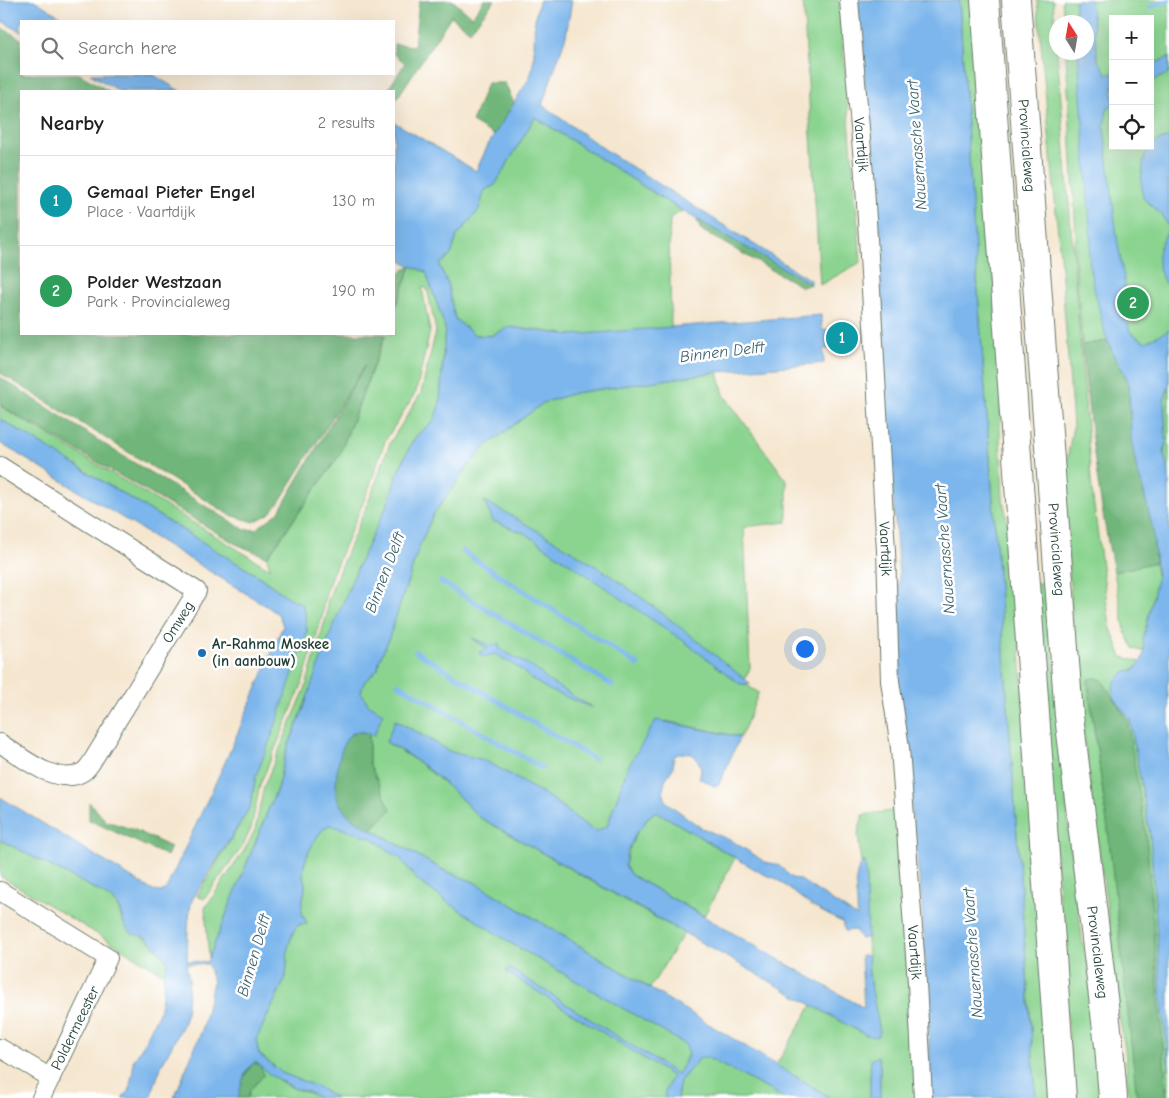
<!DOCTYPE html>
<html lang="en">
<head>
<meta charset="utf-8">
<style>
  :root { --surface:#fff; --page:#f6f6f6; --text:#202124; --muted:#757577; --line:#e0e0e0; --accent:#1f6fb2 }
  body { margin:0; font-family:"Comic Neue",sans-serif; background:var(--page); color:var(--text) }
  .controls { position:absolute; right:15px; top:15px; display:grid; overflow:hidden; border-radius:0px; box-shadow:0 5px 20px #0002 }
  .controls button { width:45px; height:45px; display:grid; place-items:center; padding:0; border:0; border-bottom:1px solid var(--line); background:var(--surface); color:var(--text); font:25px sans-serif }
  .compass { position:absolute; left:1049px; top:15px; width:45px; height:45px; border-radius:50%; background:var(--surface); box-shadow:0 5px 20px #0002; rotate:349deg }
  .you { position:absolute; left:804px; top:648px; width:18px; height:18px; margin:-12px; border:4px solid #fff; border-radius:50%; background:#1a73e8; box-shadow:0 0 0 8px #1a73e833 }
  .badge { display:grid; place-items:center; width:32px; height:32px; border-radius:50%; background:var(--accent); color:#fff; font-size:16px; font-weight:700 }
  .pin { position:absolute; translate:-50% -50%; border:2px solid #fff; box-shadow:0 1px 5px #0006 }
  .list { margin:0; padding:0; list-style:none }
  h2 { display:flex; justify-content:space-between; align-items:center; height:65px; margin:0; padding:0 20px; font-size:21px }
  h2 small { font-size:16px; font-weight:400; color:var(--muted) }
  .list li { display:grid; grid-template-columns:32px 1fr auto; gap:15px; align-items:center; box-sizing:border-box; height:90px; padding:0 20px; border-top:1px solid var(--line) }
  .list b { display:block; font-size:19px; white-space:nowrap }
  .list p { margin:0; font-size:16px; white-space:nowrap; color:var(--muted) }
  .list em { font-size:16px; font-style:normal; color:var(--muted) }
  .icon { flex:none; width:28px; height:28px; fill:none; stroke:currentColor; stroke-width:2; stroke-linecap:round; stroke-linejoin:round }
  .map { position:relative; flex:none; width:1169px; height:1098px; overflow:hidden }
  .search { position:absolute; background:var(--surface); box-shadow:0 5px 20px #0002; left:20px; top:20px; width:375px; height:55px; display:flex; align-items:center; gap:12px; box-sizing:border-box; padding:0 18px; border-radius:0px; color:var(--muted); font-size:19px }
  .panel { position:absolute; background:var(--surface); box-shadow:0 5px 20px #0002; left:20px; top:90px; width:375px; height:245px; border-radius:0px }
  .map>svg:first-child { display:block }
  .green { fill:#8bd490; stroke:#558862; fill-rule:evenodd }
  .forest { fill:#70b67a; stroke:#487a57 }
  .water { fill:#7bb6ec; stroke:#4d7a90 }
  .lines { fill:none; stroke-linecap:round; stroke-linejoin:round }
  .stream { stroke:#7bb6ec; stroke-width:5 }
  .street-casing { stroke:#6a786a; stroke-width:20 }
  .highway-casing { stroke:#6a786a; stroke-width:30 }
  .street { stroke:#fff; stroke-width:18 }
  .highway { stroke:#fff; stroke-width:28 }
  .poi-dot { fill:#1f6fb2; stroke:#fff; stroke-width:2 }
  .labels { text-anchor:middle; stroke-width:5; stroke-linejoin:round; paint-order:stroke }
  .street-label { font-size:15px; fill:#1f3d34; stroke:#fff }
  .poi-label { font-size:15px; font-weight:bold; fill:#1f3d34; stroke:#fff; text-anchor:start }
  .water-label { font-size:16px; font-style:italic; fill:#3b616b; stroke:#fff }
</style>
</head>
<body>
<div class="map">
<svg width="1169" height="1098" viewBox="0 0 1169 1098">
  <rect width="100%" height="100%" fill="#fff"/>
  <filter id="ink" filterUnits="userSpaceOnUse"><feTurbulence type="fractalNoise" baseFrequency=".02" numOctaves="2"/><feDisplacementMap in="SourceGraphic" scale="10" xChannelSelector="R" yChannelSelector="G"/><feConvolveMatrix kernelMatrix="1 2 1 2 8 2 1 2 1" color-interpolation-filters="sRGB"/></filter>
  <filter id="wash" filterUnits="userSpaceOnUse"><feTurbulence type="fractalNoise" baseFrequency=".0096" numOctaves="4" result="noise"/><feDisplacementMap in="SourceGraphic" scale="20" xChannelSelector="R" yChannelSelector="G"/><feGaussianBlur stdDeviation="1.12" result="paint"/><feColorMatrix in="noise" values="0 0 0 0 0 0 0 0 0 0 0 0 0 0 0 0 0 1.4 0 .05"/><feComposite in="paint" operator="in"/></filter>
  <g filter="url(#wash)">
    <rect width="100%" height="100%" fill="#f5e6cf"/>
    <g class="green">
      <path d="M803,0H839L861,262L820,285Z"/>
      <path d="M959,0H975L1002,394L1000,435L1003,499L1013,552L1052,1098H1036L976,265Z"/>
      <path d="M1037,0H1053L1092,491L1110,626L1122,657L1141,662C1133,672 1125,672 1116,680L1114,697L1130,720L1150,835L1161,991L1169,1070V1098H1167L1146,834L1088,683L1108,830L1136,1076L1137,1098H1129L1125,1049L1116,1000L1109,922L1077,686L1063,484L1073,426L1062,279Z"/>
      <path d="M1062,0H1169V658L1134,649L1125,631L1114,572L1155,562L1156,575L1158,560L1127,402L1128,378L1108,341L1082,345L1074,245L1076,237L1066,53L1086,52V22H1064ZM1113,19H1150V146H1113Z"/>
      <path d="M535,117L682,211L670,218C668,255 671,291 671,328L571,335L509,327L490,336L475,335L455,319L447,282L439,265L451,255L457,236L478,211L485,190L495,185Z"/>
      <path d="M411,266L426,272L445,327L440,403L434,421L418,434L412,442L400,467L388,503L361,559L286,752L277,788L209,958L205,908L245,849L255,830L264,786L305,689L327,614V603L336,578L372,493L390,443L421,393L436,331L427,288H422L430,331L416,392L385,441L368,491L331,577L323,603V614L301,687L260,785L251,829L242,847L204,899L197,896L250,807L256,776L307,632L305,614L302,604L289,598L258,576L0,419V406L270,569L267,558L339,456L386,334H394V312Z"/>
      <path d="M718,372L724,395L787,481V522L744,527L750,668L743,683L758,692V694L746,725L740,737L666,721L628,767L607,826L597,831L591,829L550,798L509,774L484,760L451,752L396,720L386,742L418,762L455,792L479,817L642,910L684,933L650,988L474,882L445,871L371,829L391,810L369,763V733L373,736L368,704L361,692L364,682L378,669L379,661L388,641L419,547L433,515L469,465L486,446L543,403L574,393Z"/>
      <path d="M1037,583H1047L1070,840L1082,939L1088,968L1102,1098H1073Z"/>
      <path d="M897,810L917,1098H880V1065L878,1056L871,1061L870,1071V1098H831L776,1065L812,1005L866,1035L879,1026C863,976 868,914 865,861L861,864L858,833L863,815Z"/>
      <path d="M656,811L735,858L704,916L631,875L625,866C628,846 639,824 656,811Z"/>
      <path d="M330,825L372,838L403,860L416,879L443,899L509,942L687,1045L689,1051C683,1068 674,1081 667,1098H336L318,1087L282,1073L259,1054L256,1040L286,977L288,947L292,935L295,928L301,924H307C305,920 303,916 302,913C300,903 305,895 305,886C305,882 303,878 303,874C302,862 318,828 330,825Z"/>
      <path d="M0,840L99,891C114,901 119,904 122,922C140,935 155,942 168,962L164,974L0,876Z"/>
      <path d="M699,1058H708L785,1098H677L680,1081Z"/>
      <path d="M256,1062C268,1072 281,1084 296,1089C305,1093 309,1092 319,1098H238C242,1086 243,1067 256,1062Z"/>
    </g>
    <g class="forest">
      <path d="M452,0L472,17L484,0H495L470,31L451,16L394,103V91H387L405,63L394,54V44L414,46L419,1Z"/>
      <path d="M0,27L21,39V74H79L109,91H21V334H385L339,456L267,557L236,544L0,405V377L115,451L245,530L256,529L278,513L366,364L278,504L269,514L254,522L230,515L0,373Z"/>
      <path d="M487,83H505L514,103L494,135L472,122Z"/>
      <path d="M696,218L811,284L802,287L701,230Z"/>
      <path d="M411,266L394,311C394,292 390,275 411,266Z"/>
      <path d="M1108,341L1114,356L1124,372L1129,384V409L1137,471L1142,485L1153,529L1155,562L1114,572C1098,497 1089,421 1082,345Z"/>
      <path d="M1097,678L1102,680L1127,719L1146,834L1167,1098H1137L1108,830L1088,683V679Z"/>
      <path d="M359,732L369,733V763L391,810L371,829C360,823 348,818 342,808C340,805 338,801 337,797C333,785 339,750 346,739C349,735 354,733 359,732Z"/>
      <path d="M89,802L106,821L135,830L171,847L167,856L89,820Z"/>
      <path d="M253,1063L260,1065L264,1075L250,1090L248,1098H237L243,1079Z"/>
    </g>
    <g class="water">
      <path d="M0,0H34L68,21H21V32L0,20Z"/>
      <path d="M540,0H572L566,36L542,105L607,151L810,280L811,284L682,211L535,117L495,185L485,190L478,211L457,236L451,255L439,265L447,282L455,319L475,335L490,336L509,327L571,335L821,315L822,330H828L829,349H823L824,363L718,372L574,393L543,403L486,446L469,465L433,515L419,547L388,641L379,661L378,669L364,682L361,692L368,704L383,713L374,736C367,732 358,730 351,734C340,741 333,785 337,797C340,807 346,813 353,819L445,871L474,882L831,1098H785L708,1058H700L680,1081L677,1098H665V1092L672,1076L506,972L509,968L677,1074L688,1056L686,1045L509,942L443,899L416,879L402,860L372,838L330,825C318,828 302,862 303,874C303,878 305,882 305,886C305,895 300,904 302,913C303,917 306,921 307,924H300L295,928L292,935L288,947L286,977L256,1040L259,1054L282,1073L318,1087L336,1098H319L309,1092L296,1089L270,1075L256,1062C243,1067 242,1086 238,1098H174L202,1030L213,982L208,964H186L189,979L186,1015L183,1025L162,1064L150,1098H122L129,1090L133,1070V1061L143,1045L159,1012L163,991L164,974L168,962C163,954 154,943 147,938C143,935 136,936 132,933C122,927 123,915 118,906C114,899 106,896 99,891L0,840V797L153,891L161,892L166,889L227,758L283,626L279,615L268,607L0,443V419L258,576L289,598L302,604L305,614L307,632L275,727L256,776L250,807L192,900C187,920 188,941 187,961L207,962L277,789L286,752L304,708L311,686L331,632L361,559L388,503L400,467L412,442L418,434L434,421L440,403L445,327L426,272L411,266L394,257V122L476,171L488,145L530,77C539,52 529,24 540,0Z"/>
      <path d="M858,0H959L976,265L1036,1098H931L925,952L921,895L897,681L899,575L886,400L882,329V299Z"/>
      <path d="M1075,0H1090L1098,60L1107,74L1113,73V105L1107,110L1104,127L1117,237L1125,285V312L1130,332L1145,342L1169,330V386L1164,400L1166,439L1164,454L1169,473V680L1167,685L1169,706V1070L1161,991L1150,835L1130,720L1114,697L1113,687L1116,680L1121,675L1126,672L1134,670L1141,662L1144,652L1143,640L1157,579L1153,530L1142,485L1137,471L1131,438L1129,384L1124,372L1114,356L1105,334L1090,271L1089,253L1091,241L1078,53L1086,52V22H1076Z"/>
      <path d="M1169,57V73L1150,82V63L1158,62Z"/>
      <path d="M90,74H152L180,91H119Z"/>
      <path d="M1169,137V228L1162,215L1143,198L1141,181L1144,158L1148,148L1160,140Z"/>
      <path d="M1169,229V287C1164,284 1163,280 1161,274C1154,254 1159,247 1169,229Z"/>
      <path d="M484,501C523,522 562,544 599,568C652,603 701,644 751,684H740L682,640L526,534L493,521Z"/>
      <path d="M472,638L492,646L499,643L500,649C516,659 535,665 547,680L593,708L549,690L531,679L520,669L495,654L483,657L479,652L488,649Z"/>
      <path d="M395,720L451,752L484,760L509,774L550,798L591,829L597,831L607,826L628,767L656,720L740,737L719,784L714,786L699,778C703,768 700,761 692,754L681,753L674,756L673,768L665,780L663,791L666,802L700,827L734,842L765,862L779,865L792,878L799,879L857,917C859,900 849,873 865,861L868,937L861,939L855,930L845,931L842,922L813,907L775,878L763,874L656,811L647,818L643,826L635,834L632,843L627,851L625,866L631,875L864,1008L861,956L864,955L868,957L869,975L880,1032L877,1037L866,1035L849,1026L479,817C452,788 421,760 386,742Z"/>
      <path d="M878,1056L880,1065V1098H870V1071L871,1060Z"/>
    </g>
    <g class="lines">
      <g class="stream">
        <path d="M1150,7L1169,0"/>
        <path d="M462,551L638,665"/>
        <path d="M441,582L612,685"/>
        <path d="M416,652L594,759"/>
        <path d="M398,684L542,768"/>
      </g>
    </g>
  </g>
  <g filter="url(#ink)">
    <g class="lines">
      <g class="street-casing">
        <g id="street">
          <path id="s1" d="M849,0L865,186L886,551L890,681L900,748L917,983L923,1098"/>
          <path d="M0,466L197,591L91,763C89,766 86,770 83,772C58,788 20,756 0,743"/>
          <path d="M0,891L108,958L41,1098"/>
          <path d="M0,1048L51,1078"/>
        </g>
      </g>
      <g class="highway-casing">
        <g id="highway">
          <path d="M985,0L1062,1098"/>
          <path id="s2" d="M1016,0L1069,716L1109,1046L1113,1098"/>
        </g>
      </g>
      <use href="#street" class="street"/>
      <use href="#highway" class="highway"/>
    </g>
  </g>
  <circle class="poi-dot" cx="202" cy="653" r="5"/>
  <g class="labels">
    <g class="street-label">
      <text dy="5" stroke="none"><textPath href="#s1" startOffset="145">Vaartdijk</textPath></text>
      <text dy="5" stroke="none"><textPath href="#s2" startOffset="146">Provincialeweg</textPath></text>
      <text dy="5" stroke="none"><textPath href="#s1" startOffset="550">Vaartdijk</textPath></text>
      <text dy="5" stroke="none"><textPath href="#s2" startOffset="551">Provincialeweg</textPath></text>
      <text transform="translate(178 622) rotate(-58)" y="5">Omweg</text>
      <text dy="5" stroke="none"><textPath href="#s1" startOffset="955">Vaartdijk</textPath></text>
      <text dy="5" stroke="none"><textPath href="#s2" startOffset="956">Provincialeweg</textPath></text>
      <text transform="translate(75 1028) rotate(-64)" y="5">Poldermeester</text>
    </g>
    <g class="poi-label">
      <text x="212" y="649">Ar-Rahma Moskee<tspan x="212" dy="17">(in aanbouw)</tspan></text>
    </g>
    <g class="water-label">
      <text transform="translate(916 145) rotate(-94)" y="6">Nauernasche Vaart</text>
      <text transform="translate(722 351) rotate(-7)" y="6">Binnen Delft</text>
      <text transform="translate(944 549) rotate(-94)" y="6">Nauernasche Vaart</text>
      <text transform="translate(384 572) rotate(-69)" y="6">Binnen Delft</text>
      <text transform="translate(972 953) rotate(-94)" y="6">Nauernasche Vaart</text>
      <text transform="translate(253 955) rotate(-74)" y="6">Binnen Delft</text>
    </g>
  </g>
</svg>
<div class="controls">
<button>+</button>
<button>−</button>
<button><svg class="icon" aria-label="locate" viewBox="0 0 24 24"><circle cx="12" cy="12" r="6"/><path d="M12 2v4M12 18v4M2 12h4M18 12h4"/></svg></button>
</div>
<svg class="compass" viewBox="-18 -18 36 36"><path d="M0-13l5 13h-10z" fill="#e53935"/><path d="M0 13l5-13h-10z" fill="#757577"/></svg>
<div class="you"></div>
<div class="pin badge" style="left:842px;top:338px;background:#0f9aa8">1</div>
<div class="pin badge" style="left:1133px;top:303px;background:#2e9e5b">2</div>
<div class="search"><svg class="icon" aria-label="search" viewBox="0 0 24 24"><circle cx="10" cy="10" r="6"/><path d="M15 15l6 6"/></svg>Search here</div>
<section class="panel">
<h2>Nearby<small>2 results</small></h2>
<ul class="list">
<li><span class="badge" style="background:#0f9aa8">1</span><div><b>Gemaal Pieter Engel</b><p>Place · Vaartdijk</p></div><em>130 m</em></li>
<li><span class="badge" style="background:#2e9e5b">2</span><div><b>Polder Westzaan</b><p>Park · Provincialeweg</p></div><em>190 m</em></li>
</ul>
</section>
</div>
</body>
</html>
